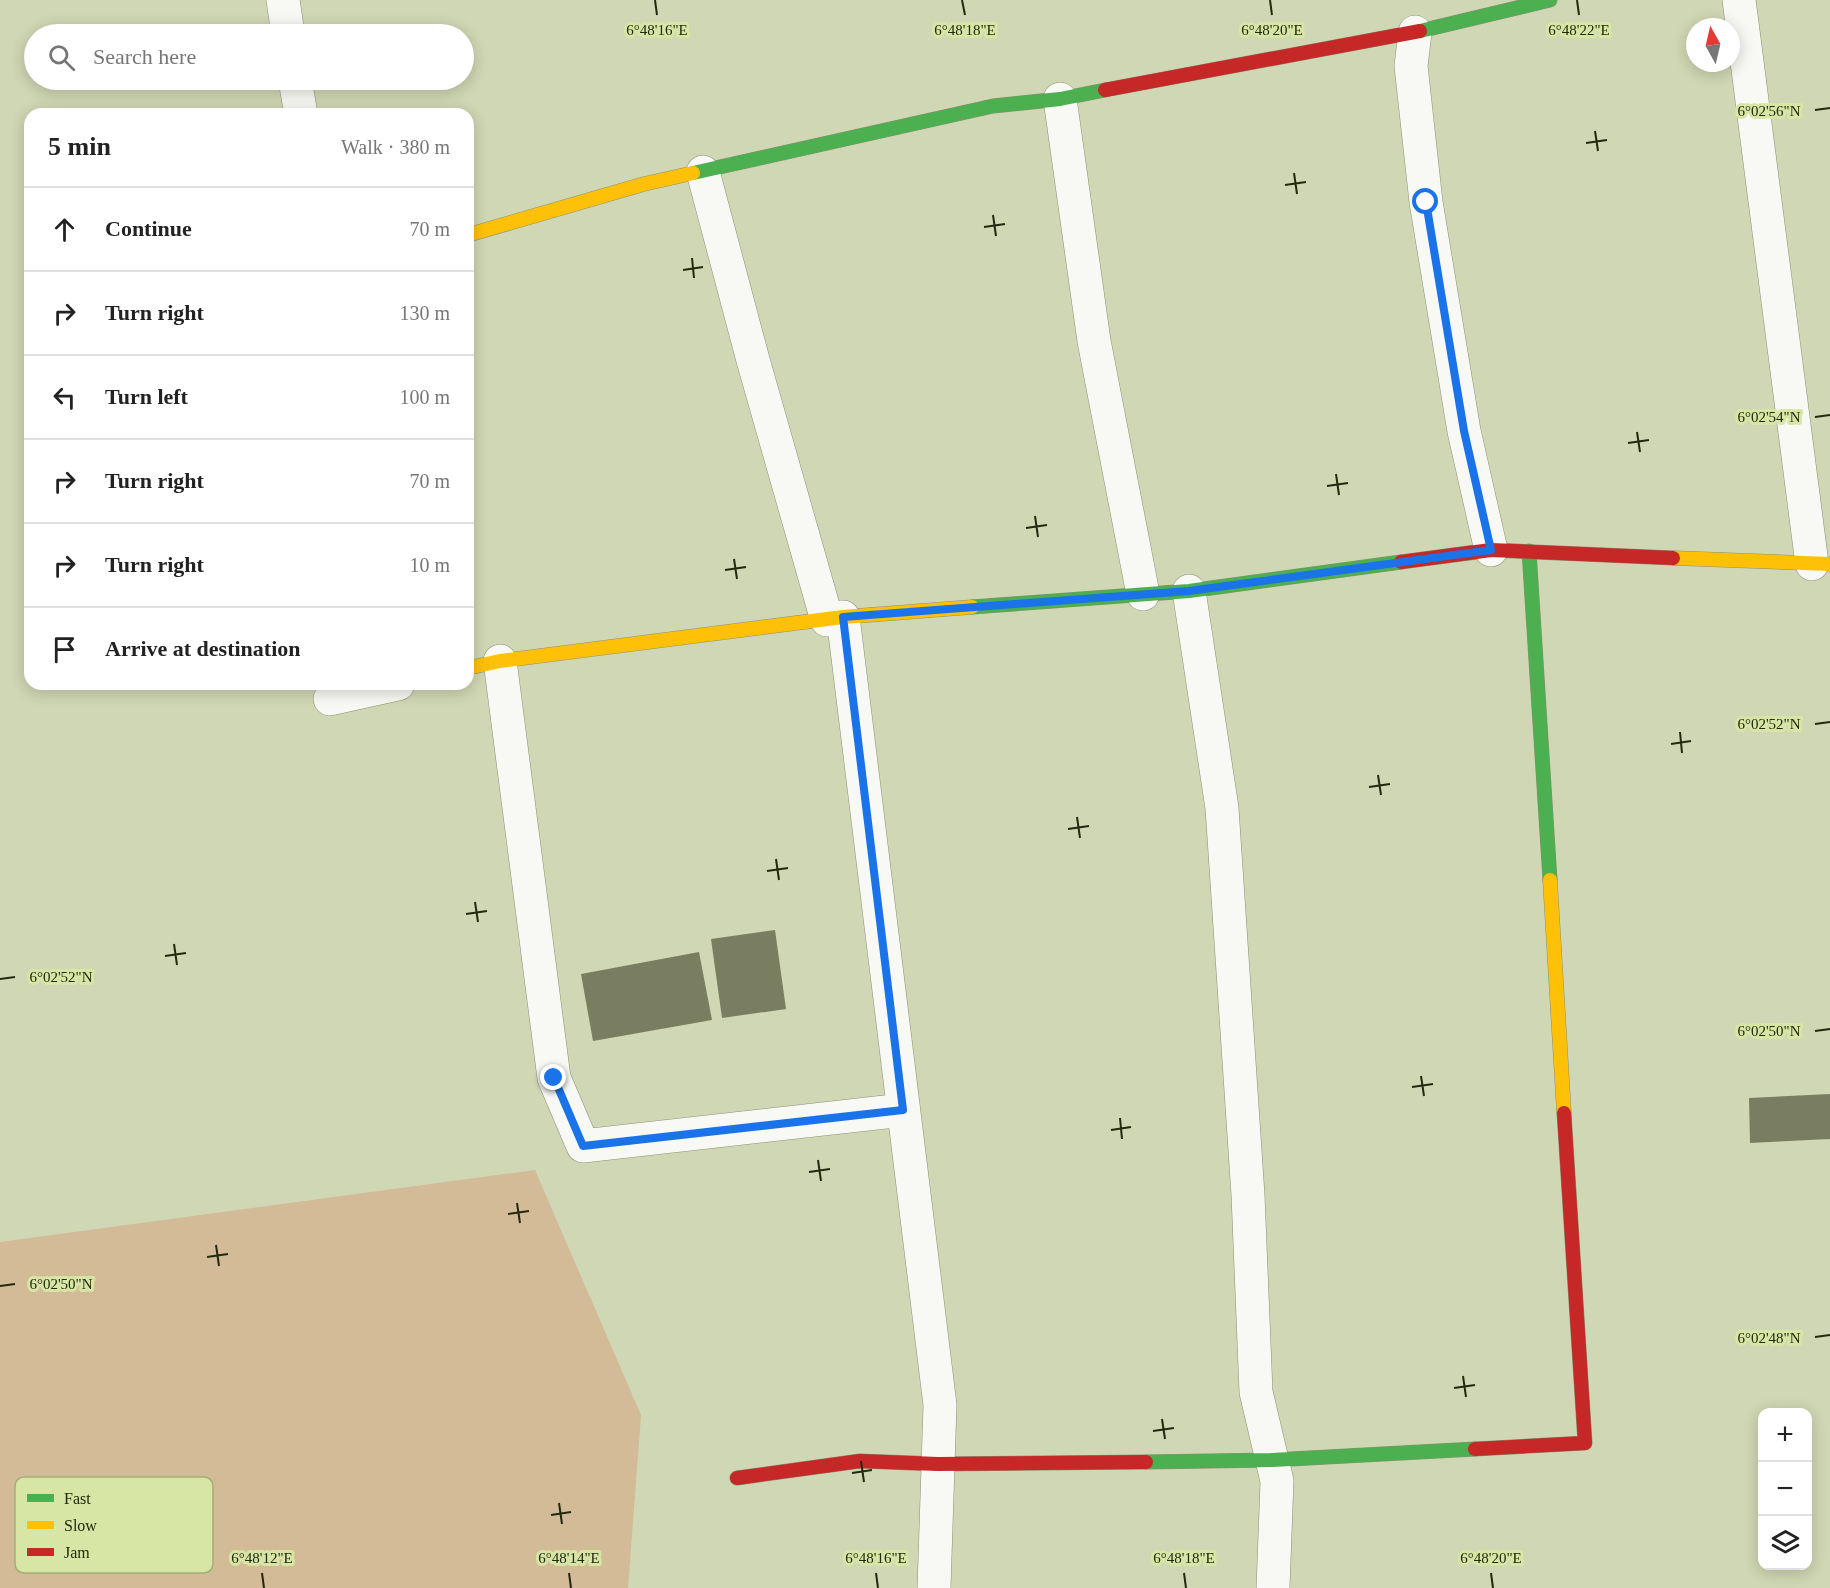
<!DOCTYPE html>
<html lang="en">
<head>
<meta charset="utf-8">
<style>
  :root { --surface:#fff; --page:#f2f2f2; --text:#222; --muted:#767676; --line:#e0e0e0 }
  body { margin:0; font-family:Georgia,serif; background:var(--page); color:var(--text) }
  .controls { position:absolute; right:18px; bottom:18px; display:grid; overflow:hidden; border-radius:12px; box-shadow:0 3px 15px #0003 }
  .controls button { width:54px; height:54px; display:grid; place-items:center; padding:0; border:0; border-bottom:2px solid var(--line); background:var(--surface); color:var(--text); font:30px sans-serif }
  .compass { position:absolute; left:1686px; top:18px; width:54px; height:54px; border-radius:50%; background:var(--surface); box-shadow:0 3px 15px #0003; rotate:352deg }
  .stop { position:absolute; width:18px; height:18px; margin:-14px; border:4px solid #1a73e8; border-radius:50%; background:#fff }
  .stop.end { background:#1a73e8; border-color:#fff; box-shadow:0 2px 6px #0008 }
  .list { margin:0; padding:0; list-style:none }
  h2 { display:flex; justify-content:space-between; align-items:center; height:78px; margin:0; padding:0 24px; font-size:26px }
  h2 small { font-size:20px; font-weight:400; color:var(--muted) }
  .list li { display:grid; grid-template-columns:39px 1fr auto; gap:18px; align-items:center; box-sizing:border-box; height:84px; padding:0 24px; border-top:2px solid var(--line) }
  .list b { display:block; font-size:22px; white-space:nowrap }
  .list em { font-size:20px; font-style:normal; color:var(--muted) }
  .icon { flex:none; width:33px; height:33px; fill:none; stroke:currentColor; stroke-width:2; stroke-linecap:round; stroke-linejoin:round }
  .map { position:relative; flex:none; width:1830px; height:1588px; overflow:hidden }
  .search { position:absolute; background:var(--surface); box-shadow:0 3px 15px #0003; left:24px; top:24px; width:450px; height:66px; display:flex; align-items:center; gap:15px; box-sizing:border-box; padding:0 21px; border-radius:33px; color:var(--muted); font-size:22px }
  .panel { position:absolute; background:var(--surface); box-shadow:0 3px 15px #0003; left:24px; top:108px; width:450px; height:582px; border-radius:18px }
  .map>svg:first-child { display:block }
  .green { fill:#d3bb97 }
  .building { fill:#797e61 }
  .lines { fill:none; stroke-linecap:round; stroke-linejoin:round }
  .street-casing { stroke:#8b9075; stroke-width:34 }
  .fast-casing { stroke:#8b9075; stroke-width:15 }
  .slow-casing { stroke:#8b9075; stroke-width:15 }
  .jam-casing { stroke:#8b9075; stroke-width:15 }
  .street { stroke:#f8f9f4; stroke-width:33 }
  .fast { stroke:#4caf50; stroke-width:14 }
  .slow { stroke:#ffc107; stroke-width:14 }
  .jam { stroke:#c62828; stroke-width:14 }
  .route { stroke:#1a73e8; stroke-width:8 }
  .ticks { fill:none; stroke:#23280f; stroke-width:2 }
  .key { fill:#d8e6a5; stroke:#a2ad78; stroke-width:1.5 }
  .key-label { font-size:16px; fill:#23280f }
  .ticks-label { font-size:15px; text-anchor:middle; fill:#23280f; stroke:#d8e6a5; stroke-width:6; stroke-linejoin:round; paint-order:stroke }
</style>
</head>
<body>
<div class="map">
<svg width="1830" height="1588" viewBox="0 0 1830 1588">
  <rect width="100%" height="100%" fill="#d0d7b4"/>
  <path class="green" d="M535,1170L641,1415L628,1588H0V1242Z"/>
  <g class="building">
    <path d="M775,930L786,1009L722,1018L711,939Z"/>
    <path d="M699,952L712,1020L593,1041L581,974Z"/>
    <path d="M1830,1094V1139L1750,1143L1749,1098Z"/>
  </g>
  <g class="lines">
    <g class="street-casing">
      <g id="street">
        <path d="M283,0L288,34"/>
        <path d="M1739,0L1812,564"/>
        <path d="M1415,32L1411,66L1426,202L1464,431L1491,550"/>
        <path d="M295,80L301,114"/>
        <path d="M1060,99L1094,341L1143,594"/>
        <path d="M703,172L753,360L827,620"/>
        <path d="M1189,591L1222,808L1248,1195L1256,1392L1277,1481L1273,1588"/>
        <path d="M843,617L940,1405L934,1588"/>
        <path d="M500,661L554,1078L583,1146L903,1110"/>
        <path d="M330,699L398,684"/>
      </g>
    </g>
    <g class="fast-casing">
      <g id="fast">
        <path d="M1420,31L1550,0"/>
        <path d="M693,173L993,106L1060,99L1105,90"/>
        <path d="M1529,551L1550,880"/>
        <path d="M972,607L1189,591L1401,562"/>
        <path d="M1146,1462L1272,1460L1475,1449"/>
      </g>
    </g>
    <g class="slow-casing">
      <g id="slow">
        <path d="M468,235L644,184L693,173"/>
        <path d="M1673,558L1830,564"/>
        <path d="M468,668L500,661L843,617L972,607"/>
        <path d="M1550,880L1564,1113"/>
      </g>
    </g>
    <g class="jam-casing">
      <g id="jam">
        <path d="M1105,90L1420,31"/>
        <path d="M1401,562L1491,550L1673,558"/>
        <path d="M1475,1449L1585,1443L1564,1113"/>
        <path d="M737,1478L860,1461L938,1464L1146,1462"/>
      </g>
    </g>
    <use href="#street" class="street"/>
    <use href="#fast" class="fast"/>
    <use href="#slow" class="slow"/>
    <use href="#jam" class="jam"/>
  </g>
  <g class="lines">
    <path class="route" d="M554,1078L583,1146L903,1110L843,617L1189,591L1491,550L1464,431L1426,202"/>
  </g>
  <path class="ticks" d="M655,0L657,15M962,0L965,15M1270,0L1272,15M1577,0L1579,15M1815,110L1830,108M1595,131L1598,151M1586,143L1607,140M1294,173L1297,194M1285,185L1306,182M993,215L996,236M984,227L1005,224M692,258L694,278M683,270L703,267M1815,417L1830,415M1637,432L1640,452M1628,443L1649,440M1336,474L1339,495M1327,486L1348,483M1035,516L1038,537M1026,528L1047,525M734,559L737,579M725,570L746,567M1815,724L1830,722M1680,732L1682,753M1671,744L1691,741M1378,775L1381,795M1369,787L1390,784M1077,817L1080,838M1068,829L1089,826M776,859L779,880M767,871L788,868M475,902L478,922M466,914L487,911M174,944L177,965M165,956L186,953M0,979L15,977M1815,1031L1830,1029M1421,1076L1424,1096M1412,1087L1433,1084M1120,1118L1122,1139M1111,1130L1131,1127M818,1160L821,1181M809,1172L830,1169M517,1203L520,1223M508,1214L529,1211M216,1245L219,1266M207,1257L228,1254M0,1286L15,1284M1815,1337L1830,1335M1463,1376L1466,1397M1454,1388L1475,1385M1162,1419L1165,1439M1153,1431L1174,1428M861,1461L864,1482M852,1473L872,1470M559,1503L562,1524M551,1515L571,1512M262,1573L264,1588M569,1573L571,1588M876,1573L878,1588M1184,1573L1186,1588M1491,1573L1493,1588"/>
  <rect x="15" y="1477" width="198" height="96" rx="9" class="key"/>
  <rect x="27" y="1494" width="27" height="8" fill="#4caf50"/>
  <rect x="27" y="1521" width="27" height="8" fill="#ffc107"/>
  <rect x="27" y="1548" width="27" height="8" fill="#c62828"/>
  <g class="key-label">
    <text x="64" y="1504">Fast</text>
    <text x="64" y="1531">Slow</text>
    <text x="64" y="1558">Jam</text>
  </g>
  <g class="ticks-label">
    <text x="657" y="35">6°48'16"E</text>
    <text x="965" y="35">6°48'18"E</text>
    <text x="1272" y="35">6°48'20"E</text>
    <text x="1579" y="35">6°48'22"E</text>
    <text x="1769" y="116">6°02'56"N</text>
    <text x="1769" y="422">6°02'54"N</text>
    <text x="1769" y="729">6°02'52"N</text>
    <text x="61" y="982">6°02'52"N</text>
    <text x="1769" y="1036">6°02'50"N</text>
    <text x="61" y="1289">6°02'50"N</text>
    <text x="1769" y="1343">6°02'48"N</text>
    <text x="262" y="1563">6°48'12"E</text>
    <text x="569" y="1563">6°48'14"E</text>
    <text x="876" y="1563">6°48'16"E</text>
    <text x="1184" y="1563">6°48'18"E</text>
    <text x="1491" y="1563">6°48'20"E</text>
  </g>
</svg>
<div class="controls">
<button>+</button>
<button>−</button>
<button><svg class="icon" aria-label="layers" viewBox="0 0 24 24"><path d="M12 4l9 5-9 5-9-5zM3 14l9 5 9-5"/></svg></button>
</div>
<svg class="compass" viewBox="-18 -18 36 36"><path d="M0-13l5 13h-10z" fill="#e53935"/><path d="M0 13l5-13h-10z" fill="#767676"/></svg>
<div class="stop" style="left:1426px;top:202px"></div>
<div class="stop end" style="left:554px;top:1078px"></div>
<div class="search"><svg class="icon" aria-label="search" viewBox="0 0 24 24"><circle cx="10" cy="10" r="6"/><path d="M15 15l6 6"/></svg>Search here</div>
<section class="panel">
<h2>5 min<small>Walk · 380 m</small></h2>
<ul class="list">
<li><svg class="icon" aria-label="ahead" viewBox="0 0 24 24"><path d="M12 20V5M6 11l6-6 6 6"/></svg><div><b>Continue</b></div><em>70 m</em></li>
<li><svg class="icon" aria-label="right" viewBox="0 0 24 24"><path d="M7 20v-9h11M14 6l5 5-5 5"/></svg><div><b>Turn right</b></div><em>130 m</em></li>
<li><svg class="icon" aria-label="left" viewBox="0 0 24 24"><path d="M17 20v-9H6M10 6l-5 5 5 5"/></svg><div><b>Turn left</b></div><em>100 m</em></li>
<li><svg class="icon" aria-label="right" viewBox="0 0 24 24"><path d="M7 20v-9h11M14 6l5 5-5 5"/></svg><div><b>Turn right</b></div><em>70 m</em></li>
<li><svg class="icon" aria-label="right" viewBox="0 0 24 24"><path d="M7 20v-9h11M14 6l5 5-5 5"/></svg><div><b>Turn right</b></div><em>10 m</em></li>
<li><svg class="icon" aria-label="arrive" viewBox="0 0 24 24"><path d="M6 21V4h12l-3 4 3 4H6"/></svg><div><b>Arrive at destination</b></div></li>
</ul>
</section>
</div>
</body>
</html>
